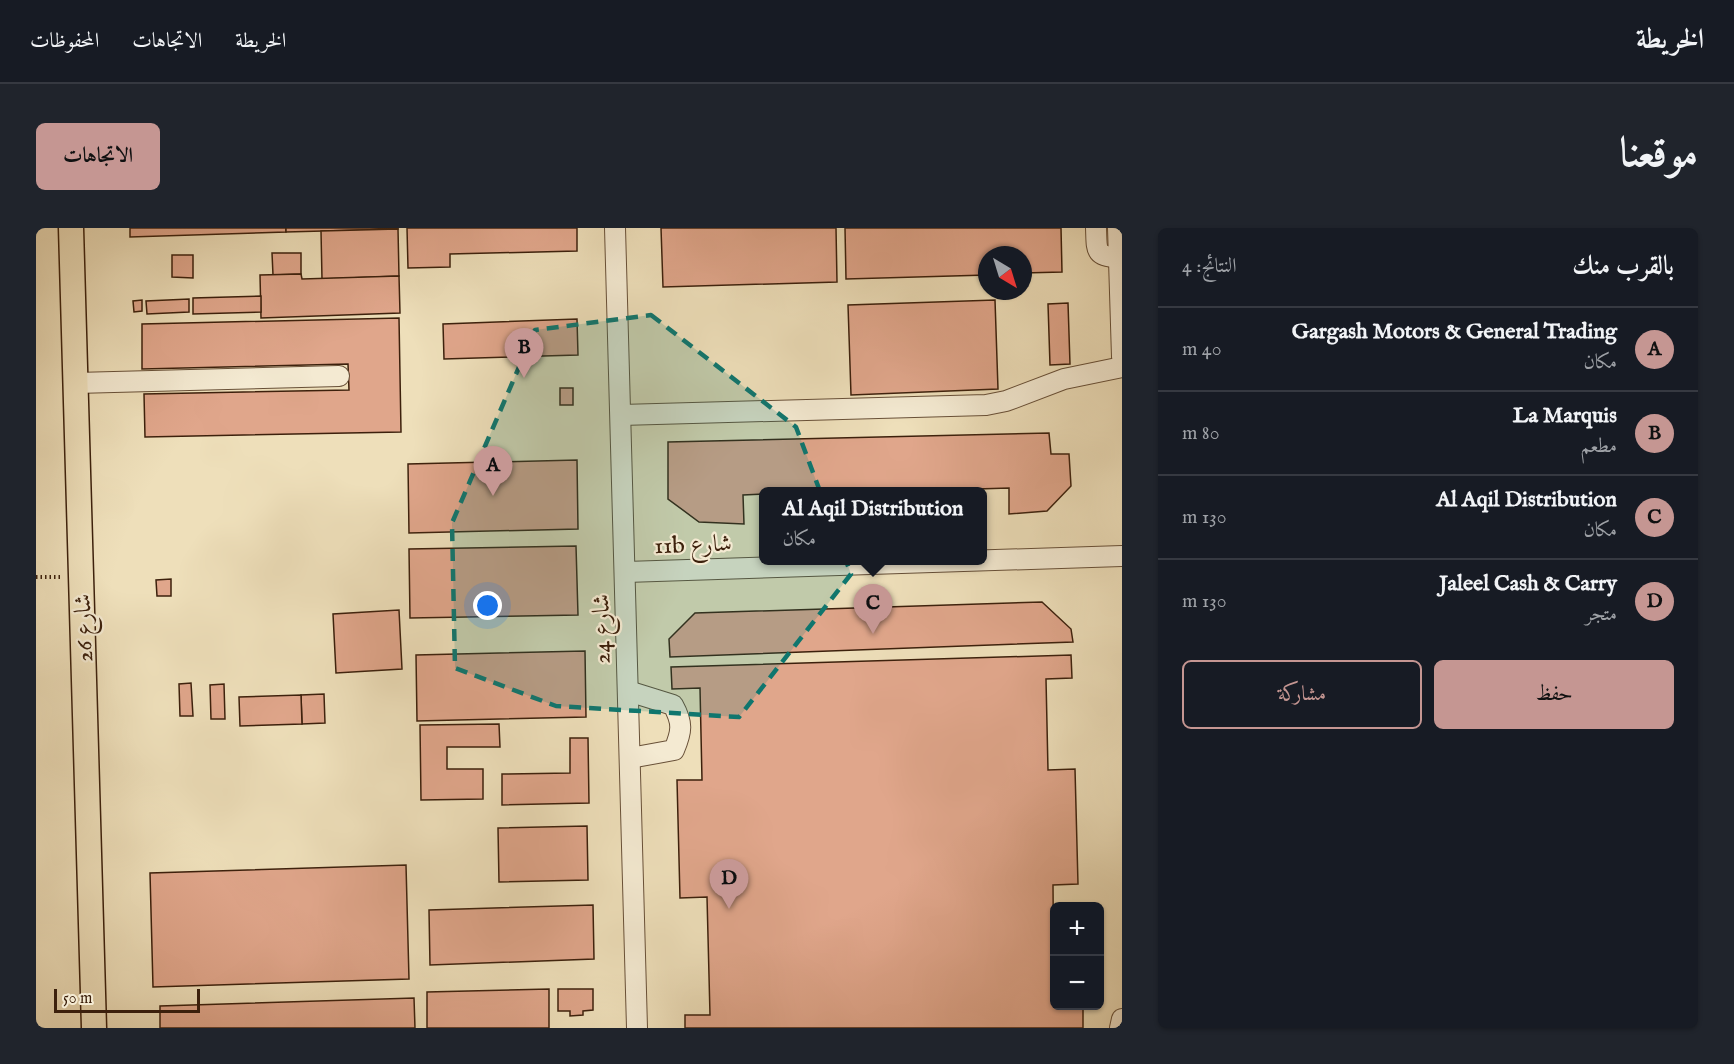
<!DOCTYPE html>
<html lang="ar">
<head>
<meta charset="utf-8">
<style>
  :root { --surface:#171b24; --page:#20242c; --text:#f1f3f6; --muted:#9ea1a6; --line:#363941; --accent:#c59692 }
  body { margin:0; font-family:"IM FELL English",Amiri,serif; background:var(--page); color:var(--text); direction:rtl }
  .controls { position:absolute; right:18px; bottom:18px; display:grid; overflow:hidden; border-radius:9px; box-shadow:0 2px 4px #0004 }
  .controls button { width:54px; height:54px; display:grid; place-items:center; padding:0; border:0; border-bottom:2px solid var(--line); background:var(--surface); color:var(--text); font:30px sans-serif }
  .compass { position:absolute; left:942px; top:18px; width:54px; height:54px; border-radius:50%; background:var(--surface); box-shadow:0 2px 4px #0004; rotate:142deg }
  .scale { position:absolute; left:18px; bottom:15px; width:146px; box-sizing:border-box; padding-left:6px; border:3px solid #3c200c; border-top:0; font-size:16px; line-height:21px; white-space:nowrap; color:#3c200c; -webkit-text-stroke:4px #f4ead2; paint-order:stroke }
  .you { position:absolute; left:452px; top:378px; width:21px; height:21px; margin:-15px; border:4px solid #fff; border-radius:50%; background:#1a73e8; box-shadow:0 0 0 9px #1a73e833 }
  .badge { display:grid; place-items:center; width:39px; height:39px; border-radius:50%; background:var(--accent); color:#111; font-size:20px; font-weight:700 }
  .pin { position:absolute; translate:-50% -50px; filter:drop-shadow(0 2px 3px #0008) }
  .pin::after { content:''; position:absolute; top:32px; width:21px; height:18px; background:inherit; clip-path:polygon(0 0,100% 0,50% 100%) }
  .popup { position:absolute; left:723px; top:259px; width:228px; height:78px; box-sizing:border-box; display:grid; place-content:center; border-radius:9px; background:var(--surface); filter:drop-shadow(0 2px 4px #0005); font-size:20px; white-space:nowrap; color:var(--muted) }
  .popup b { font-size:22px; color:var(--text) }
  .popup::after { content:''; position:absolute; left:50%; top:100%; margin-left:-12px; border:12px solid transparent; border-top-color:var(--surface) }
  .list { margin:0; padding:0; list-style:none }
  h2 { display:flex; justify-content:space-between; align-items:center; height:78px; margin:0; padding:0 24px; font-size:26px }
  h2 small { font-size:20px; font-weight:400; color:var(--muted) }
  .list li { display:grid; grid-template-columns:39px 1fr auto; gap:18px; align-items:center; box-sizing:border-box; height:84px; padding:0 24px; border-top:2px solid var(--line) }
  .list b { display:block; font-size:22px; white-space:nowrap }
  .list p { margin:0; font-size:20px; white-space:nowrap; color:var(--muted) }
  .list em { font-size:20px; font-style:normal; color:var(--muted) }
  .actions { display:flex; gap:12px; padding:18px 24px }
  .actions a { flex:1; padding:14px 0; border:2px solid var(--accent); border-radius:9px; text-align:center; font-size:21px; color:var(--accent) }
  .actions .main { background:var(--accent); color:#111 }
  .map { position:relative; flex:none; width:1086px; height:800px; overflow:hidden; direction:ltr; border-radius:9px }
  header { display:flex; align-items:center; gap:36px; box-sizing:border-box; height:84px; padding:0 30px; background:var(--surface); border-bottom:2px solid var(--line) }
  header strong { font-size:28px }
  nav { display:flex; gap:33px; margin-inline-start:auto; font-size:21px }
  .intro { display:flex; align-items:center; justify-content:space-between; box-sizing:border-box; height:144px; padding:0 36px }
  h1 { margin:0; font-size:42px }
  .button { padding:15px 27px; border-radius:9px; background:var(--accent); color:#111; font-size:21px; font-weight:700 }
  main { display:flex; gap:36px; padding:0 36px }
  aside { flex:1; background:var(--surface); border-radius:9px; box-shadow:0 2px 4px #0004 }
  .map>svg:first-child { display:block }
  .building { fill:#e0a68b; stroke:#3c200c; stroke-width:1.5 }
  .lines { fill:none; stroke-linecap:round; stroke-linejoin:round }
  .minor-casing { stroke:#685038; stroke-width:22 }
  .major-casing { stroke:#3c200c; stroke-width:27 }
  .path { stroke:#3c200c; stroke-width:4; stroke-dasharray:1.5 3; stroke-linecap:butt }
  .minor { stroke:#f4ead2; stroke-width:20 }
  .major { stroke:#eedfba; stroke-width:24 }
  .marked { fill:#0f766e; fill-opacity:0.2; stroke:#0f766e; stroke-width:4.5; stroke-dasharray:12 8; stroke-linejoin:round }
  .labels { text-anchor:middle; stroke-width:4.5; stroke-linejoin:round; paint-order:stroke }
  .street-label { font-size:24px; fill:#3c200c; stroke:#f4ead2 }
</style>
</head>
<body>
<header>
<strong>الخريطة</strong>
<nav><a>الخريطة</a><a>الاتجاهات</a><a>المحفوظات</a></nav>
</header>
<div class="intro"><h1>موقعنا</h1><a class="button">الاتجاهات</a></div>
<main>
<aside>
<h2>بالقرب منك<small>النتائج: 4</small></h2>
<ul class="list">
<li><span class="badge">A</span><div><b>Gargash Motors &amp; General Trading</b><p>مكان</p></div><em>40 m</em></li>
<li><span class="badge">B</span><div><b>La Marquis</b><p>مطعم</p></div><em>80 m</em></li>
<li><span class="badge">C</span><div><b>Al Aqil Distribution</b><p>مكان</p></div><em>130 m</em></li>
<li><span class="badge">D</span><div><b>Jaleel Cash &amp; Carry</b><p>متجر</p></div><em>130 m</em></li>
</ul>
<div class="actions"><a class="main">حفظ</a><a>مشاركة</a></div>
</aside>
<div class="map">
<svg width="1086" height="800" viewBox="0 0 1086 800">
  <rect width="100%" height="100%" fill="#eedfba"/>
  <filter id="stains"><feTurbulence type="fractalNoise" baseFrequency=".00333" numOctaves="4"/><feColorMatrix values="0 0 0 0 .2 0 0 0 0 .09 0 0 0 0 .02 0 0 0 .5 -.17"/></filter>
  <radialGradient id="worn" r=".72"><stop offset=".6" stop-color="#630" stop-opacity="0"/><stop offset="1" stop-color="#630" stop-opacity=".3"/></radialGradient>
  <g class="building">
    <path d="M94,0H250V4L94,9Z"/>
    <path d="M250,0H362V1L250,4Z"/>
    <path d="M371,0H541V23L414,26V39L372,40Z"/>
    <path d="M625,0H800L801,54L627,59Z"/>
    <path d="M809,0H1025L1026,44L987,45V27H951V47L810,51Z"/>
    <path d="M362,1L363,48L286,51L285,3Z"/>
    <path d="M236,25H265V46L237,47Z"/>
    <path d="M136,27H157V50L136,49Z"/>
    <path d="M265,46L266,51L363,48L364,85L225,90L224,47Z"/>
    <path d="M225,68V84L157,86V70Z"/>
    <path d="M153,71V84L111,86L110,73Z"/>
    <path d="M106,72V83L98,84L97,73Z"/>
    <path d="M959,72L962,161L815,167L812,77Z"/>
    <path d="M1032,75L1034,136L1014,137L1012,76Z"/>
    <path d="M363,90L365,204L109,209L108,166L313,162L312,136L106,141V96Z"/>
    <path d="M541,91L542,127L408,131L407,96Z"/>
    <rect x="524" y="160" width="13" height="17"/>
    <path d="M1013,205L1015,226H1033L1035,258L1011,283L973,286V260L941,261V264H856V261L825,264H728V266L707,267L708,296L663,294L632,271V214Z"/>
    <path d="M541,232L542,301L373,305L372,236Z"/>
    <path d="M540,318L542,387L374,390L373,321Z"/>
    <path d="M135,351V368H121L120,352Z"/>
    <path d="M1006,374L1035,401L1037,414L634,429L633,411L659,385Z"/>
    <path d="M363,382L366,441L300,445L297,386Z"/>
    <path d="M549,423L550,489L381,493L380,427Z"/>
    <path d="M1035,427L1036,450L1010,451L1012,542L1039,541L1042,656L1017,657L1018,778H1047V800H649V787H674L671,669L644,670L641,552H666L664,460L636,461L635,439Z"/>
    <path d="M155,455L157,488H144L143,456Z"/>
    <path d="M188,456L189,491H175L174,457Z"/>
    <path d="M288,466L289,495L266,496L265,467Z"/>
    <path d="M265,467L266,496L204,498L203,469Z"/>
    <path d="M463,496L464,519H411V541H447V571L385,572L384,497Z"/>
    <path d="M534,510H552L553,575L466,577V546L534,545Z"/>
    <path d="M551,598L552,652L463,654L462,600Z"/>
    <path d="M370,637L373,751L117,759L114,645Z"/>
    <path d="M557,677L558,731L394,737L393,682Z"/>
    <path d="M513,761V800H391V764Z"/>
    <path d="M522,761H557V782L547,783V787L534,788V783H522Z"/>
    <path d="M378,770L379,800H124V778Z"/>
  </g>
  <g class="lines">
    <g class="minor-casing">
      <g id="minor">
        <path d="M579,0L601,800"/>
        <path d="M1060,0C1061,21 1058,29 1082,29"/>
        <path d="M1082,0L1086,129"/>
        <path d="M40,155L303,148"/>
        <path d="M585,187L950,177L970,173L1028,151L1086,139"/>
        <path d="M590,344L1086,328"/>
        <path d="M592,463L637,477C647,495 646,503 638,522L594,530"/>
        <path d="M1084,800L1086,791"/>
      </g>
    </g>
    <g class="major-casing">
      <path id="major" d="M35,0L58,800"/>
    </g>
    <path class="path" d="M0,349H26"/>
    <use href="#minor" class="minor"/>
    <use href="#major" class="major"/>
  </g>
  <path class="marked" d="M615,87L760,199L815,346L703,489L520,478L419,440L416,295L499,102Z"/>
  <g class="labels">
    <g class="street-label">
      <text transform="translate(657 316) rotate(-2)" y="8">11b شارع</text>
      <text transform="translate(47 400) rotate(-92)" y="8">شارع 26</text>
      <text transform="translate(565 401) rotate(-91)" y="8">شارع 24</text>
    </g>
  </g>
  <rect width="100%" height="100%" filter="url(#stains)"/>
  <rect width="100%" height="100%" fill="url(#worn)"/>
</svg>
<div class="controls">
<button>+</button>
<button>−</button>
</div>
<svg class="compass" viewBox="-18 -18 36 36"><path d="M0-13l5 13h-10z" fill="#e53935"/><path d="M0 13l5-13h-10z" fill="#9ea1a6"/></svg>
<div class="scale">50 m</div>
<div class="you"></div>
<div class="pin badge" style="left:457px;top:268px">A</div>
<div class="pin badge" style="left:488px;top:150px">B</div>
<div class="pin badge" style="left:837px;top:406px">C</div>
<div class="popup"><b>Al Aqil Distribution</b>مكان</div>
<div class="pin badge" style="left:693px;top:681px">D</div>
</div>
</main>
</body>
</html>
